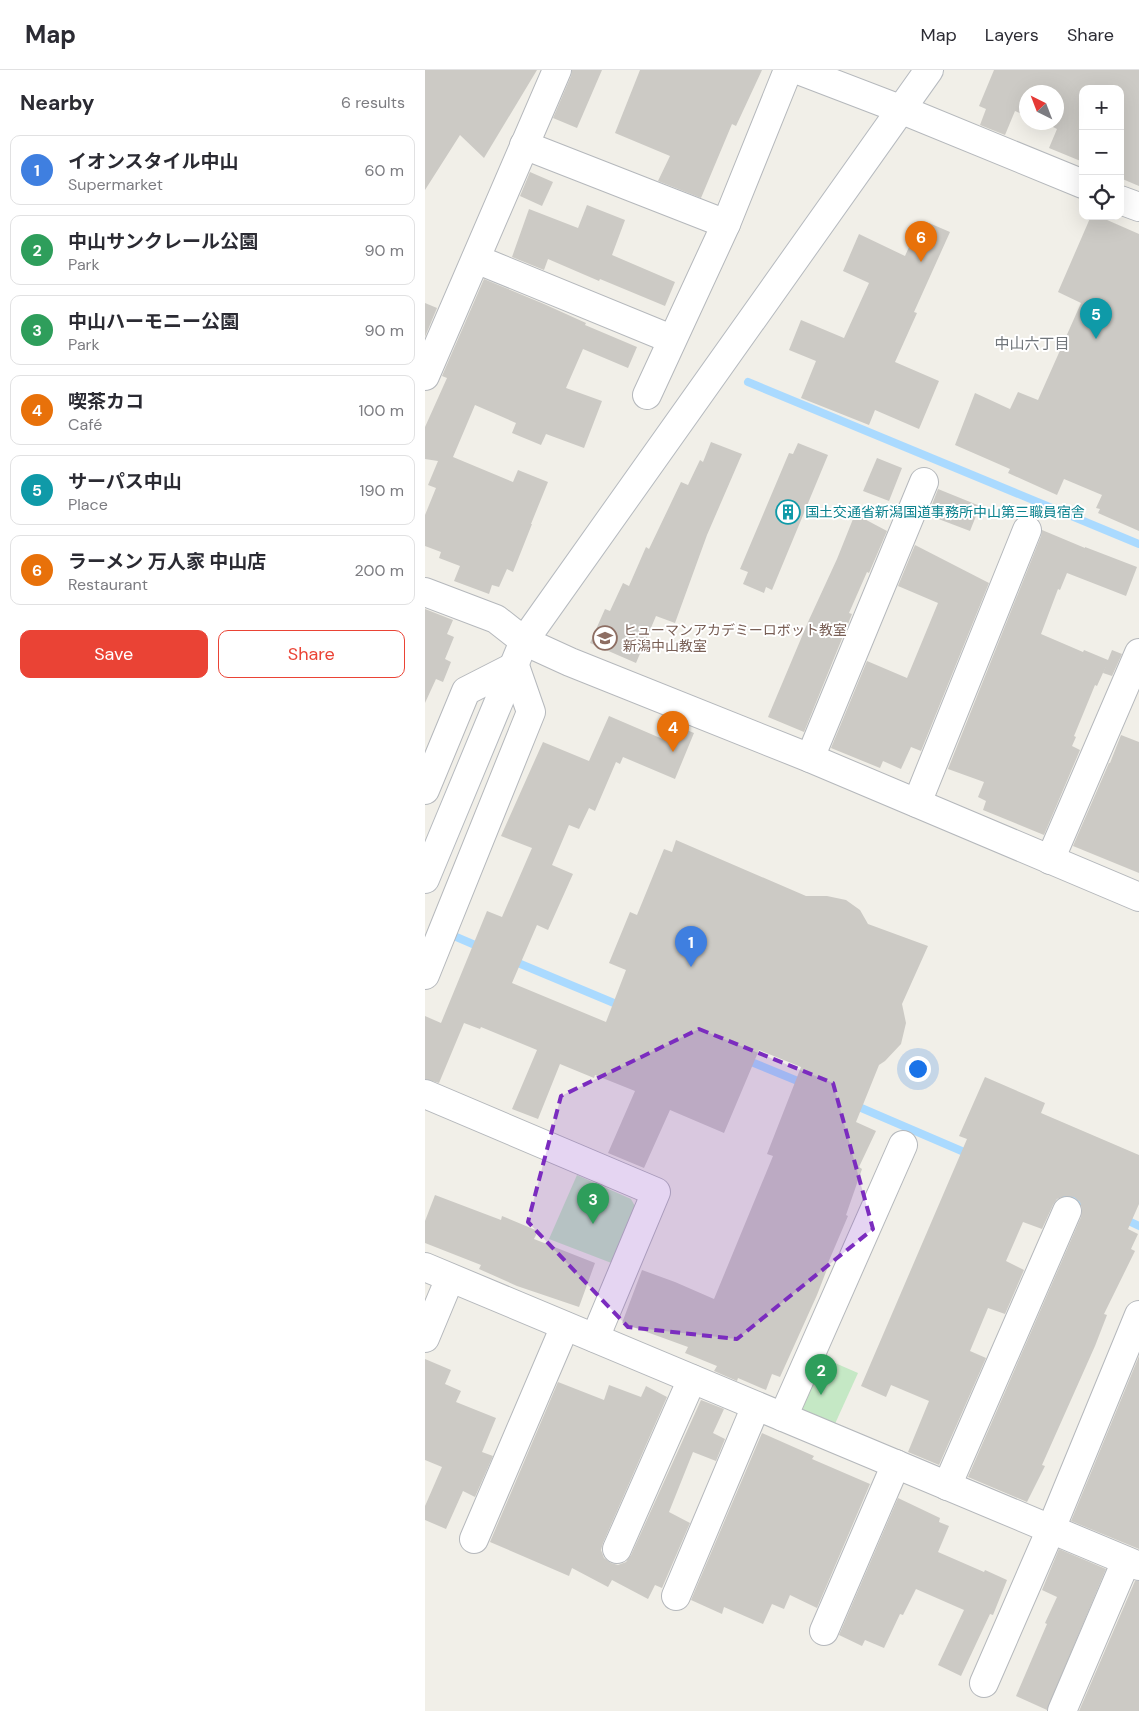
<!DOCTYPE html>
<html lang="en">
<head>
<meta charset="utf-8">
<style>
  :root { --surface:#fff; --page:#f2f2f3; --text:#2b2b33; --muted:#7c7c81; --line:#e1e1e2; --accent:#ea4335 }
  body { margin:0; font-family:"DM Sans","Noto Sans JP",sans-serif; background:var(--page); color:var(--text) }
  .controls { position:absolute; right:15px; top:15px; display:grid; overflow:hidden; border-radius:10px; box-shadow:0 5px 20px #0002 }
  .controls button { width:45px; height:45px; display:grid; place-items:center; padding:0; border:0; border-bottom:1px solid var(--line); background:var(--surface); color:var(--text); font:25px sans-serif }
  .compass { position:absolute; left:594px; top:15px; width:45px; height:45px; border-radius:50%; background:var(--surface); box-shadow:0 5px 20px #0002; rotate:318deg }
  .you { position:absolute; left:492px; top:998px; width:18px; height:18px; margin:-12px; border:4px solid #fff; border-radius:50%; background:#1a73e8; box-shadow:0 0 0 8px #1a73e833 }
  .badge { display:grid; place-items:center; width:32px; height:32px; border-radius:50%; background:var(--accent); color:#fff; font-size:16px; font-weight:700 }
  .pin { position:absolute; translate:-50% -41px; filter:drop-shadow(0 1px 2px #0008) }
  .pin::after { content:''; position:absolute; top:26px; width:18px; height:15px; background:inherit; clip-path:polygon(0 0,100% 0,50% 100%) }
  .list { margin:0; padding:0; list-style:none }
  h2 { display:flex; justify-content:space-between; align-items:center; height:65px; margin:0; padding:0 20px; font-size:21px }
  h2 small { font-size:16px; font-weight:400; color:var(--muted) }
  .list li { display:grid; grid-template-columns:32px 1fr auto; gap:15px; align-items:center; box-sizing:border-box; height:70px; margin:0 10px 10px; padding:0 10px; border:1px solid var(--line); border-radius:10px }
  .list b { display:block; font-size:19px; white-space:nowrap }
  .list p { margin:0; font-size:16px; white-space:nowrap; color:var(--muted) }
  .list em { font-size:16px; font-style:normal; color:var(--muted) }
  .actions { display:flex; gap:10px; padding:15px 20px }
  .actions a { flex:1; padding:11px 0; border:1px solid var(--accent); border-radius:10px; text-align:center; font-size:18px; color:var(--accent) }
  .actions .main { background:var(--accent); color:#fff }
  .icon { flex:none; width:28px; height:28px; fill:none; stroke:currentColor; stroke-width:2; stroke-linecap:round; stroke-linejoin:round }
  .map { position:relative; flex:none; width:714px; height:1641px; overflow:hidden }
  header { display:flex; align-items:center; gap:30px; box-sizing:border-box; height:70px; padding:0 25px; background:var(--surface); border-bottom:1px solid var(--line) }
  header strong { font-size:24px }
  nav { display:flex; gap:28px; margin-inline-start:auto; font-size:18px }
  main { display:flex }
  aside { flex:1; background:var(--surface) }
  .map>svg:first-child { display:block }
  .green { fill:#c5e8c5 }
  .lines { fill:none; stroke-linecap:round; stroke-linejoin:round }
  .stream { stroke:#aadaff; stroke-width:8 }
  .building { fill:#cccac5 }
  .street-casing { stroke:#b5b8bc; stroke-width:30 }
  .secondary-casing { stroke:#b6babf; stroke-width:30 }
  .street { stroke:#fff; stroke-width:28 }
  .secondary { stroke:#fff; stroke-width:28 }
  .marked { fill:#7b2cbf; fill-opacity:0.2; stroke:#7b2cbf; stroke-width:4; stroke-dasharray:10 6; stroke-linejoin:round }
  .labels { text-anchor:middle; stroke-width:4; stroke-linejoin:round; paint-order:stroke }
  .culture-label { font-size:14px; fill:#0d838f; stroke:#fff; text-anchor:start }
  .education-label { font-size:14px; fill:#785e54; stroke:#fff; text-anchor:start }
  .neighbourhood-label { font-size:15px; fill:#70757a; stroke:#fff }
</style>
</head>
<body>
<header>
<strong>Map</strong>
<nav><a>Map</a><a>Layers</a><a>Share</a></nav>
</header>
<main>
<aside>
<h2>Nearby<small>6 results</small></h2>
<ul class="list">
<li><span class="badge" style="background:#3f7fe0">1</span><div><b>イオンスタイル中山</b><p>Supermarket</p></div><em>60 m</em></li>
<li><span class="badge" style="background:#2e9e5b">2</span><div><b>中山サンクレール公園</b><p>Park</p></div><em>90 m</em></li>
<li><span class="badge" style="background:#2e9e5b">3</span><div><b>中山ハーモニー公園</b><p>Park</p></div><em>90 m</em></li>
<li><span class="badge" style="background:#e8710a">4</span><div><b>喫茶カコ</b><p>Café</p></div><em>100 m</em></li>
<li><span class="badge" style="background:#0f9aa8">5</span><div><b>サーパス中山</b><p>Place</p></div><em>190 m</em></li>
<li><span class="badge" style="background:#e8710a">6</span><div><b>ラーメン 万人家 中山店</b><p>Restaurant</p></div><em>200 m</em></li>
</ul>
<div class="actions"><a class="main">Save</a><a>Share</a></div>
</aside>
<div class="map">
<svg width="714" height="1641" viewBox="0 0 714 1641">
  <rect width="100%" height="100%" fill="#f1efe8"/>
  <g class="green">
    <path d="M152,1105L206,1129L211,1138L189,1194L124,1169Z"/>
    <path d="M387,1283L433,1303L404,1367L358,1347Z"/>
  </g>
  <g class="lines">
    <g class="stream">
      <path d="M323,312L714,474"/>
      <path d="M22,863L57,878"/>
      <path d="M86,890L196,936"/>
      <path d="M319,989L380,1014"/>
      <path d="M427,1034L546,1085"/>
      <path d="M637,1123L661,1133"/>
      <path d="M697,1148L714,1156"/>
    </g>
  </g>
  <g class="building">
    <path d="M0,0H112L59,88L35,65L0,120Z"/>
    <path d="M147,0H177L152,58L128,48L146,6Z"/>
    <path d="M215,0H337L311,56L307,54L276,128L233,111L245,86L190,63Z"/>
    <path d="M569,0H714V116L695,108V19H658V92L624,78L632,59L618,52H632V22H602V46L590,41L580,65L555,55L561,39L554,36Z"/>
    <path d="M105,102L128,112L117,136L95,126Z"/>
    <path d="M162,135L200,150L187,185L250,212L240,236L175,209L174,211L123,189L119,200L87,187L104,139L153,158Z"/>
    <path d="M666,146H673L714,164V461L673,443L675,439L671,438L677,425L639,409L632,425L583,403L585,399L530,375L550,323L585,339L593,322L613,330L656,233L633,222Z"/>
    <path d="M504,153L525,162L489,242L492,243L470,292L514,311L494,359L450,340L444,355L376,328L391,291L364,280L376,250L419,268L444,213L418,201L434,164L480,186L492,159L500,163Z"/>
    <path d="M59,209L119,234L161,253L160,255L212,277L203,298L158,279L141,318L177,331L159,378L121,364L116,375L87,363L91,353L50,335L28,387L88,412L93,400L123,412L106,454H107L88,502L82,499L74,517L67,515L64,524L29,511L35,496L14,488L16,482L0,476V445L11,418L3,415L13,391L0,389V357L22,308L17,306Z"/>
    <path d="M0,233L12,238L0,267Z"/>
    <path d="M286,372L317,384L282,465L250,553L231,546L211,593L165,573L180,539L185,541L198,513L204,516L221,477L224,479L256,412L263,415L275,390L278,392Z"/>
    <path d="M373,373L403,385L347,520L341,517L339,523L318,514L323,502L315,499L364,383L368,384Z"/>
    <path d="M452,388L477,398L464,431L438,421Z"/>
    <path d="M513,419L555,436L545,461L503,445Z"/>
    <path d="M430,444L462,461L444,503L442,502L424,543L427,544L379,662L343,647L383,552L412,489Z"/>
    <path d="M617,460L660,478V477L712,497L701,526L642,503L635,520L633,519L616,564L658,582L659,580L683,590L687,580L697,584L687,606L678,603L682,594L672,616L670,615L649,666L651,667L647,676L655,680L619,765L558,740L561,731L553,727L559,712L523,699L616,466Z"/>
    <path d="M490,475L564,513L496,681L486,677L476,699L458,691L455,698L406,678L442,591L482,608L513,533L473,516Z"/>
    <path d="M0,539L28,550L22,564L29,567L20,589L26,592L18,612L11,609L0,633Z"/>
    <path d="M184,646L240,670L247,654L269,663L250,709L198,687L195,694L191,692L170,741L164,738L154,759L144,755L127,795L148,804L123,860L112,855L87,913L181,952L201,900L184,893L205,842L212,845L239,779L247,782L251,770L381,826H402L421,830L435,840L443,854L503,876L477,934L481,953L476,974L460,991L454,995L431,1052L451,1061L434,1097L437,1099L421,1145L423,1146L403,1193L404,1194L392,1225L355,1307L347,1304L341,1320L313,1308L312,1311L289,1301L292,1296L260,1283L263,1277L197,1253L217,1200L250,1212L289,1229L348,1086L342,1084L376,997L334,980L299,1063L245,1040L219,1098L183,1083L210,1021L170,1005L169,1008L135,994L113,1049L87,1039L112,980L56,957L55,959L39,953L14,1013L0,1009V946L16,953L62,841L77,847L107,778L76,766L118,672L164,691Z"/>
    <path d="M696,665L714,672V803L648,776L684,693H685Z"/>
    <path d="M560,1007L620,1033L616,1043L714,1085V1134L703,1159L713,1164L706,1179L710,1181L679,1244L682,1245L670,1276L617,1395L620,1396L602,1432L543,1407L656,1147L657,1139L655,1132L649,1127L640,1126L632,1129L628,1135L617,1159L598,1152L581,1191L599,1200L580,1244L563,1238L545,1281L561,1288L514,1395L483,1382L504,1331L466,1315L461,1327L436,1316L542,1069L534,1066Z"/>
    <path d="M10,1125L76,1150L77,1146L113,1161L109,1169L170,1193L154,1237L92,1216L54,1199L56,1195L0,1173V1151Z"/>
    <path d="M714,1286V1479L646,1451Z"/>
    <path d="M0,1289L26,1300L20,1314L36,1321L31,1332L71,1348L57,1382L68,1386L50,1427L38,1421L21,1459L0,1450V1436L17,1397L0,1390Z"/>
    <path d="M133,1312L179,1330L184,1315L216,1327L221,1316L242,1327L178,1473L176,1480L179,1488L186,1493L193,1495L201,1492L206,1485L276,1330L299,1339L288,1363L300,1369L291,1391L268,1382L244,1442L265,1453L237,1518L230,1515L223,1529L187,1510L183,1517L147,1498L144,1506L65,1472Z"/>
    <path d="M337,1363L389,1386L387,1389L445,1414L392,1538L365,1525L359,1539L347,1534L338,1554L299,1537L297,1544L266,1530Z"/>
    <path d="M473,1428L515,1448L514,1452L524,1456L513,1482L559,1502L560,1500L582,1510L568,1545L565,1544L536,1606L513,1595L539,1540L491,1519L478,1545L475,1544L459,1578L440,1570L437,1576L414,1565Z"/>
    <path d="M634,1479L681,1499L622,1640L591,1626L622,1554L620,1553L632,1527L617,1520Z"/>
    <path d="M710,1511H714V1641H654Z"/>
  </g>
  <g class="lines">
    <g class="street-casing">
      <g id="street">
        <path d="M373,0L475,39L658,114"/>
        <path d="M99,75L301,154"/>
        <path d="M695,130L714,137"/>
        <path d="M51,189L246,269"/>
        <path d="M0,306L132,0"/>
        <path d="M222,325L301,154L363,0"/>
        <path d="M0,522L71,549L99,571L145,592L385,688L714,827"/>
        <path d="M385,688L499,412"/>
        <path d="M0,720L41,621L90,596L106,642L0,905"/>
        <path d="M492,733L602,460"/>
        <path d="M625,790L714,583"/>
        <path d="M0,1024L231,1122L170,1268"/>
        <path d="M0,1197L714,1496"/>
        <path d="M0,1268L25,1208"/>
        <path d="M358,1347L478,1075"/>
        <path d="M522,1416L642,1141"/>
        <path d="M49,1469L140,1256"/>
        <path d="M192,1479L267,1309"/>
        <path d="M251,1526L331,1336"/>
        <path d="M399,1561L471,1394"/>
        <path d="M559,1613L626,1459L714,1245"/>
        <path d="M637,1641L701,1491"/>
      </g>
    </g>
    <g class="secondary-casing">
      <path id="secondary" d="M0,809L99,571L504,0"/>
    </g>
    <use href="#street" class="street"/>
    <use href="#secondary" class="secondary"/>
  </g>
  <path class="marked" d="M274,959L408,1013L448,1159L312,1269L203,1257L103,1152L136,1026Z"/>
  <defs>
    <g id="building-ring" transform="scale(1.25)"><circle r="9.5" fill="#fff" stroke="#0f9aa8" stroke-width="1.5"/><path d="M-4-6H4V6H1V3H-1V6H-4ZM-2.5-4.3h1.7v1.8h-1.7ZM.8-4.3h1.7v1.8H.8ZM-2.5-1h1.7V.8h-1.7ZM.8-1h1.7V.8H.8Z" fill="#0f9aa8"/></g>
    <g id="university-ring" transform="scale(1.25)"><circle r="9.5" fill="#fff" stroke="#8d6e63" stroke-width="1.5"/><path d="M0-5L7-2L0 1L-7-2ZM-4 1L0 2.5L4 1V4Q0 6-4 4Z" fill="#8d6e63"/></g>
  </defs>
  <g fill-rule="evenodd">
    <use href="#building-ring" x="363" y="442"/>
    <use href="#university-ring" x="180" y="568"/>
  </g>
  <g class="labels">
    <g class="culture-label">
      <text x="380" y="447">国土交通省新潟国道事務所中山第三職員宿舎</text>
    </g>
    <g class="education-label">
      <text x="198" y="565">ヒューマンアカデミーロボット教室<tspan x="198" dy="16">新潟中山教室</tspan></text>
    </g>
    <g class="neighbourhood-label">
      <text x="607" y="279">中山六丁目</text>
    </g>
  </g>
</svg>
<div class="controls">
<button>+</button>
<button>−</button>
<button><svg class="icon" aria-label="locate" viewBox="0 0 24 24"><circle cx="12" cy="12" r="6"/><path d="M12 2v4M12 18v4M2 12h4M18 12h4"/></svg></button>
</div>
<svg class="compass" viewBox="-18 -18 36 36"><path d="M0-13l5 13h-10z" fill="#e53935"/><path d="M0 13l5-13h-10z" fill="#7c7c81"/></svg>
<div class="you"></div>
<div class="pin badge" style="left:266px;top:897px;background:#3f7fe0">1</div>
<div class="pin badge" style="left:396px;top:1325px;background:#2e9e5b">2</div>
<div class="pin badge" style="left:168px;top:1154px;background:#2e9e5b">3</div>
<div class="pin badge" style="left:248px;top:682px;background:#e8710a">4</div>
<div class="pin badge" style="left:671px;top:269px;background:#0f9aa8">5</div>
<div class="pin badge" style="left:496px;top:192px;background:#e8710a">6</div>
</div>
</main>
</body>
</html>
